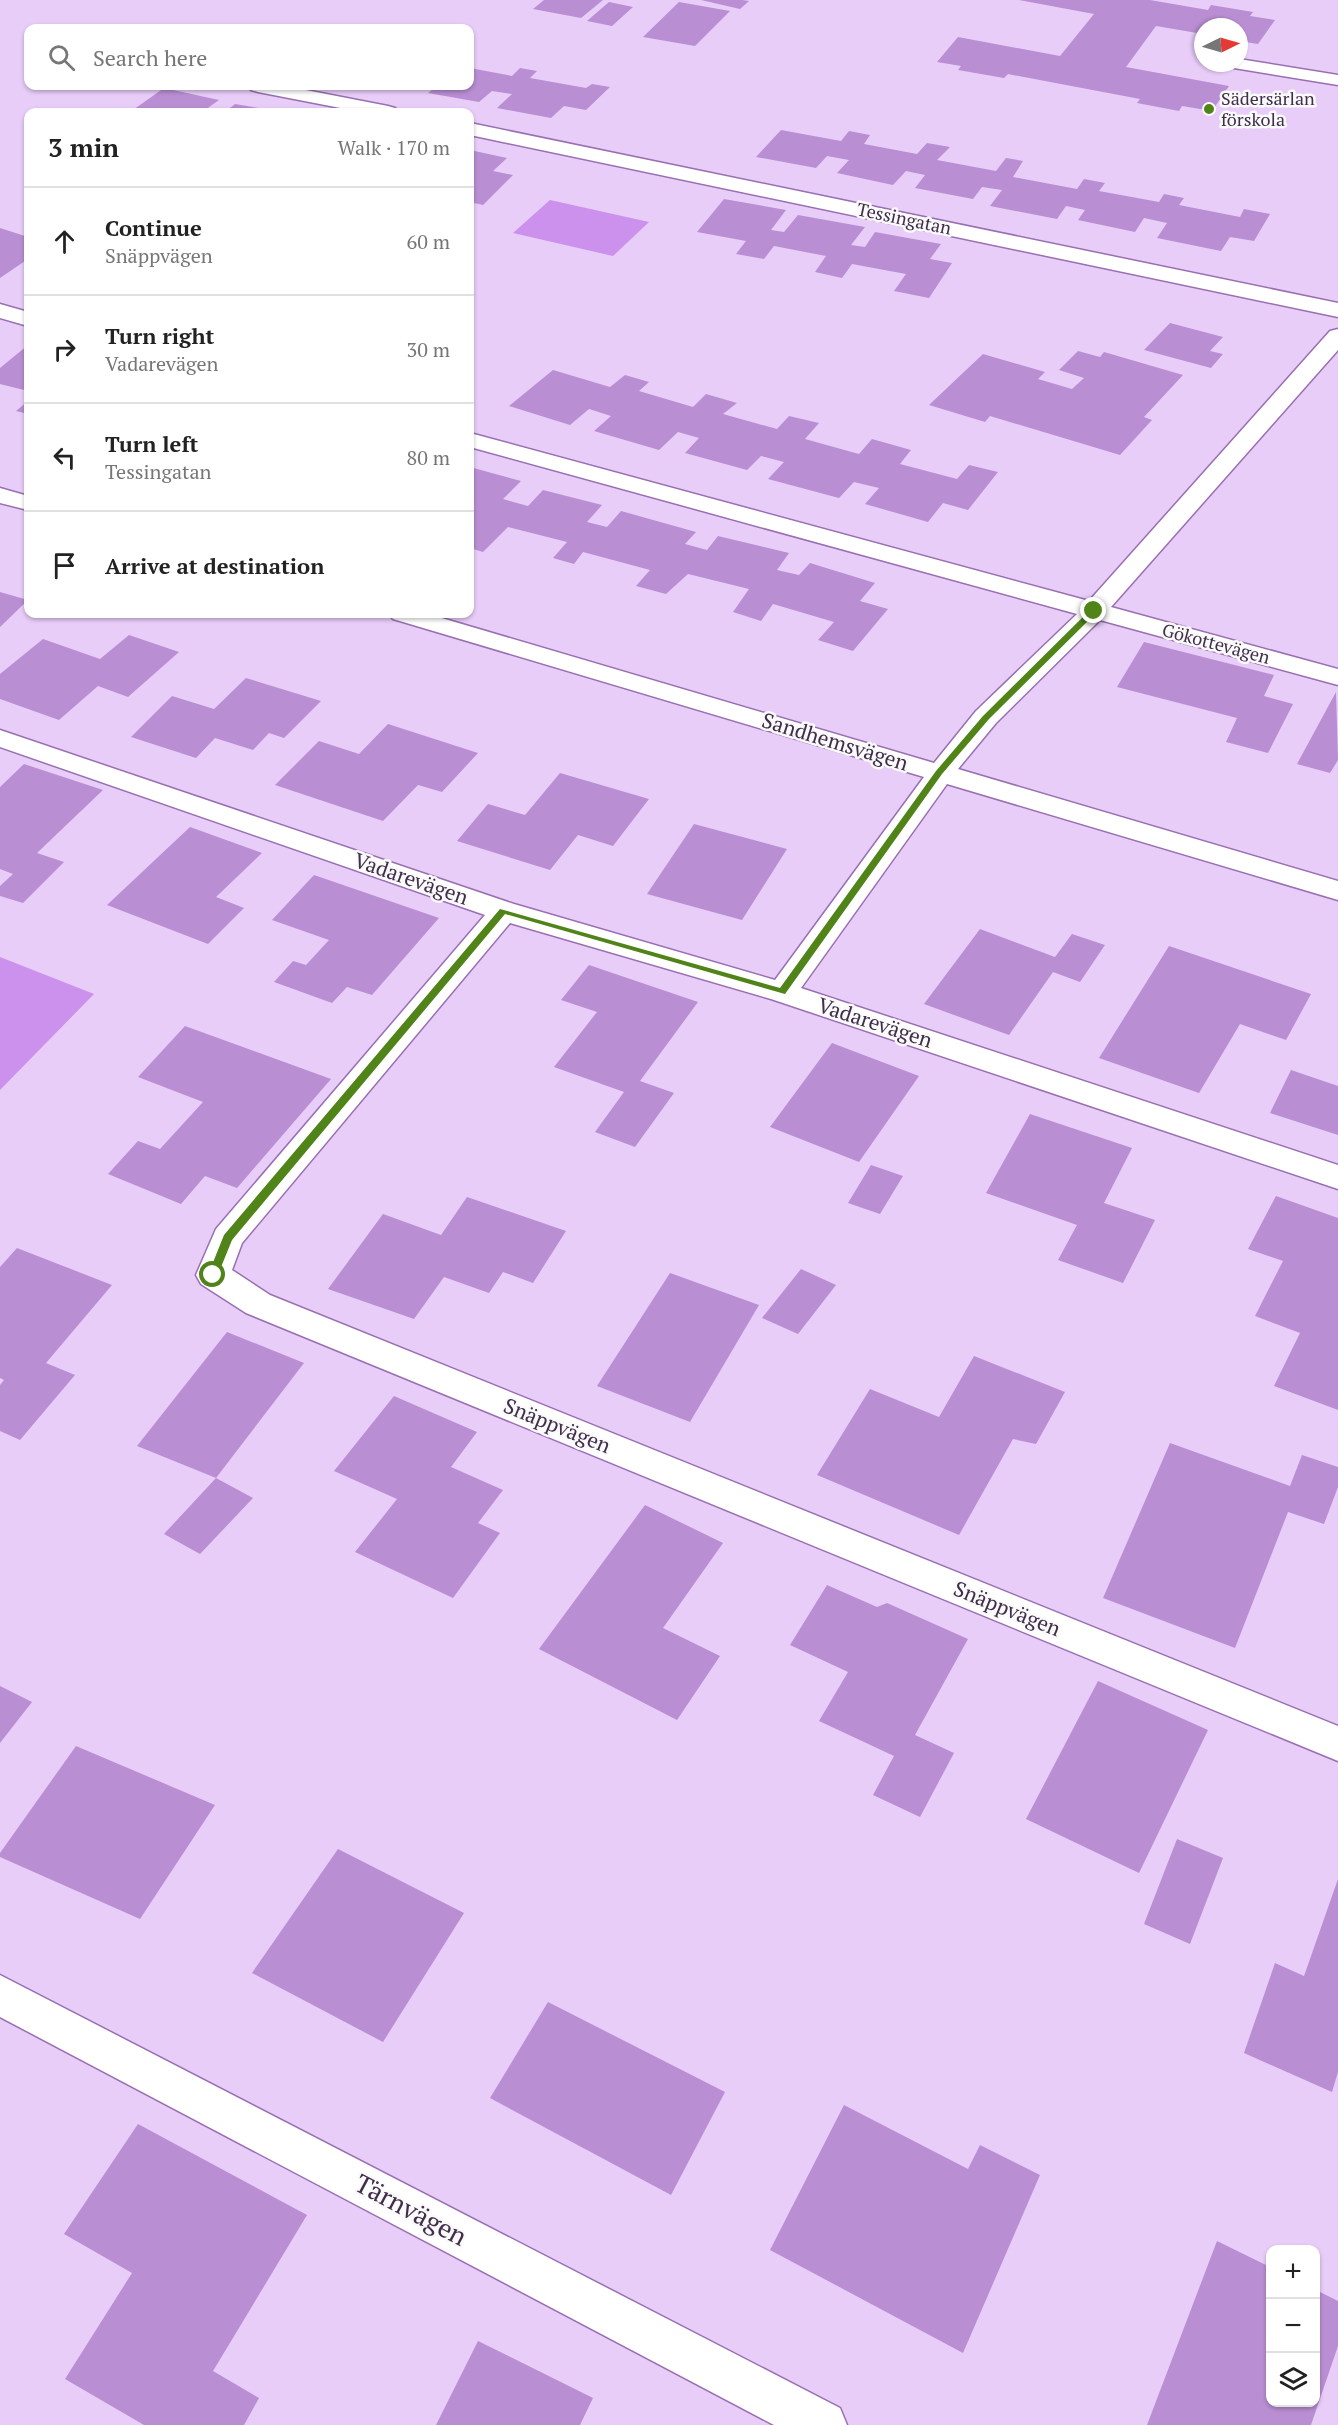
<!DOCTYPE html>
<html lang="en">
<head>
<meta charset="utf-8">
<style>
  :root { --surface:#fff; --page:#f6f6f6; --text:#222; --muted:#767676; --line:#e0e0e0 }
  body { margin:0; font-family:"PT Serif",serif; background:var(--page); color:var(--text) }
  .controls { position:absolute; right:18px; bottom:18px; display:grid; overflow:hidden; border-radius:12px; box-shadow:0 2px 4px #0004 }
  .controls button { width:54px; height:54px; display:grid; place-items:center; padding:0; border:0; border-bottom:2px solid var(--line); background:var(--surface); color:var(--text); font:30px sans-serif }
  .compass { position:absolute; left:1194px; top:18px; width:54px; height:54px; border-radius:50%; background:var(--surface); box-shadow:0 2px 4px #0004; rotate:85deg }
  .stop { position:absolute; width:18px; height:18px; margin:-14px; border:4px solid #508318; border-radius:50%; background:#fff }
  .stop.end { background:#508318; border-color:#fff; box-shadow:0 2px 6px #0008 }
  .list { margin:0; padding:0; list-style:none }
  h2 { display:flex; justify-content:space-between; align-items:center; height:78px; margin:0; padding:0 24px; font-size:26px }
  h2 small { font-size:20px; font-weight:400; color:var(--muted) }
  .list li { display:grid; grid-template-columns:39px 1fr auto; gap:18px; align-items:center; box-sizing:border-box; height:108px; padding:0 24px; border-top:2px solid var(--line) }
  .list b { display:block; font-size:22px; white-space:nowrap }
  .list p { margin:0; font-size:20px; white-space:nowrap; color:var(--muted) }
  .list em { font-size:20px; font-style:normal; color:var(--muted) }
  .icon { flex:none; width:33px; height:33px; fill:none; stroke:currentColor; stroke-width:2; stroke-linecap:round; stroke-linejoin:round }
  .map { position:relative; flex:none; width:1338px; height:2425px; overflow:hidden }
  .search { position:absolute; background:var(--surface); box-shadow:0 2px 4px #0004; left:24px; top:24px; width:450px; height:66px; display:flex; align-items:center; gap:15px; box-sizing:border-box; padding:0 21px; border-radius:12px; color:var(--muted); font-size:22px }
  .panel { position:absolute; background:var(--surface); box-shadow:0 2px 4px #0004; left:24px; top:108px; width:450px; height:510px; border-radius:12px }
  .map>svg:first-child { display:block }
  .green { fill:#cb91ec }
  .building { fill:#ba8ed3 }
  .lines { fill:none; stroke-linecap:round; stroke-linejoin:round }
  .lane-casing { stroke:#996fb2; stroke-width:3 }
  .street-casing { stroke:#996fb2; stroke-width:3 }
  .lane { fill:#fff; fill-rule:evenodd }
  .street { fill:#fff; fill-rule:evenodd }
  .route { fill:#508318 }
  .poi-dot { fill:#508318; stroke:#fafafa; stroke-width:2 }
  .labels { text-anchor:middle; stroke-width:5; stroke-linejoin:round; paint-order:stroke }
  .far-poi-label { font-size:18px; fill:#402e4b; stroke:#fafafa; text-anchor:start }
  .far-street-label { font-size:18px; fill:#402e4b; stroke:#fafafa }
  .street-label { font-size:21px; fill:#402e4b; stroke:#fafafa }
  .near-street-label { font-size:26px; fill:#402e4b; stroke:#fafafa }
</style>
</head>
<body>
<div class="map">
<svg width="1338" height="2425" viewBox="0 0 1338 2425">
  <rect width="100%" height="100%" fill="#e8cdf9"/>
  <g class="green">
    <path d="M550,200L649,222L613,256L513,233Z"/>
    <path d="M0,957L94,994L0,1090Z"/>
  </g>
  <g class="building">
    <path d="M544,0H603L581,18L533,9Z"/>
    <path d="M701,0H742L749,1L740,9Z"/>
    <path d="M1019,0H1150L1208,10L1211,5L1253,12L1250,16L1275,20L1258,44L1239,41V27H1203V34L1156,26L1126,67L1229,86L1212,111L1182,106L1179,111L1137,103L1140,99L1008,74L1004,78L958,70L961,66L937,62L958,37L1060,56L1094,14Z"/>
    <path d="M609,2L633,7L612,26L587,21Z"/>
    <path d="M679,2L730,11L695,46L643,37Z"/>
    <path d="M470,68L512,76L520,68L537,71L530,78L586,88L592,84L610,87L586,110L564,106L551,118L497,108L512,94L492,91L479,102L428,93L437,86H470Z"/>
    <path d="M164,88L219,100L205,110L210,112H130Z"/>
    <path d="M235,104L276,111V112H225Z"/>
    <path d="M781,130L841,141L849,131L870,135L864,144L917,154L927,143L950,147L937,160L996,171L1006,158L1023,161L1013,177L1077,189L1084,179L1105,183L1099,191L1159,202L1164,194L1184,198L1179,205L1240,217L1244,209L1270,214L1254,241L1230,237L1221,251L1157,238L1167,223L1144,218L1135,232L1078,220L1085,210L1066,206L1057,219L990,206L1002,190L982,187L973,199L915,188L925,175L906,171L893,185L837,173L849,160L827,156L816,168L756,157Z"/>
    <path d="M470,150L507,158L493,171L513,175L483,205L470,202Z"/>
    <path d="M724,199L786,210L771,230L784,232L798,215L865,227L851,245L865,247L875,232L941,244L930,259L952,263L929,298L894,291L906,274L852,264L842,278L815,272L826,256L774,246L764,259L736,254L746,241L697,232Z"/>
    <path d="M0,228L28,237V259L0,278Z"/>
    <path d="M1170,323L1223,337L1210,351L1223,354L1211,368L1144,350Z"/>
    <path d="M28,345V391L0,384V368Z"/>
    <path d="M1078,351L1100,357L1104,352L1183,375L1144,417L1152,420L1120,455L990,416L985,422L929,405L983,354L1045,372L1038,379L1072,389L1084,378L1059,370Z"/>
    <path d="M553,370L610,387L625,375L649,382L639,391L693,407L706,394L737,403L723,414L777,429L789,416L819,423L805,439L859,454L872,439L911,450L900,464L957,479L969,465L998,472L968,510L943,503L928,522L865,504L879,488L854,482L839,498L768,479L784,462L761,456L747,470L685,453L699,438L678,432L659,450L594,431L611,416L589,409L570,425L509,406Z"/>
    <path d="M28,401V414L16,411Z"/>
    <path d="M470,467L521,481L503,499L528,506L543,490L602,505L587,522L607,527L621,511L696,532L685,544L707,550L718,536L789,553L777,570L799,575L810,563L875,583L860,601L888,609L853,651L818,640L834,622L773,604L761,621L733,612L749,589L688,574L666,594L636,586L650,570L583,552L574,564L553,558L567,542L508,527L483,552L470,548V526L472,524L470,523Z"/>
    <path d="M0,592L28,600L0,627Z"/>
    <path d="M129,635L179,652L128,697L98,686L59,720L0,699V674L43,639L100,659Z"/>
    <path d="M1144,642L1274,675L1264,696L1293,704L1268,753L1226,742L1237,718L1117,687Z"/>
    <path d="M246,678L321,701L284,738L269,733L253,750L215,738L196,758L131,737L172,696L214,709Z"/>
    <path d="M1336,692L1338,760L1330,773L1297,764Z"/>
    <path d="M388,724L478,753L442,792L418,785L383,821L275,785L319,741L359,754Z"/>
    <path d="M24,764L103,790L37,853L64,862L23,903L0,896V886L13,874L0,869V787Z"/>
    <path d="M560,773L649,799L613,846L578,835L550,870L457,841L488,804L525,815Z"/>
    <path d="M694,824L787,849L742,920L647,894Z"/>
    <path d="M190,827L262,853L216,897L244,908L208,944L107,905Z"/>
    <path d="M314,875L439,918L372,995L347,987L332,1003L274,982L293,961L306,965L329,940L272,920Z"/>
    <path d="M980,929L1055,957L1072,934L1105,945L1080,982L1053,972L1009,1035L924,1004Z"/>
    <path d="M1169,946L1311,994L1286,1040L1240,1024L1199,1093L1099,1058Z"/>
    <path d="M589,965L698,1002L640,1081L674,1093L635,1147L595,1132L624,1092L554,1067L597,1012L561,1000Z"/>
    <path d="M185,1026L331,1079L237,1188L205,1176L181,1204L108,1174L138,1141L160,1149L203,1102L138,1077Z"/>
    <path d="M832,1043L919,1076L859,1162L770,1127Z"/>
    <path d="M1291,1070L1338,1086V1135L1270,1113Z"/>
    <path d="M1030,1114L1132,1148L1104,1203L1155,1220L1123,1283L1058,1260L1077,1225L986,1193Z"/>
    <path d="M871,1165L903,1176L880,1214L848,1203Z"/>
    <path d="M1276,1196L1338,1218V1410L1274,1386L1300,1333L1255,1316L1283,1261L1248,1249Z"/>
    <path d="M467,1197L566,1231L533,1283L503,1272L489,1293L444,1277L414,1319L328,1289L383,1214L441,1235Z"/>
    <path d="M17,1248L112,1285L46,1363L75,1375L20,1440L0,1431V1385L4,1380L0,1378V1267Z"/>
    <path d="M801,1269L836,1285L798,1334L762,1318Z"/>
    <path d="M670,1273L759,1305L690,1422L597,1386Z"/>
    <path d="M227,1332L304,1363L216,1478L137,1446Z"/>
    <path d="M974,1356L1065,1392L1036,1444L1013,1439L959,1535L817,1475L870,1389L939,1417Z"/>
    <path d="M394,1396L477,1432L451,1467L503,1490L478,1523L500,1533L453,1598L355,1552L397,1499L334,1471Z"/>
    <path d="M1170,1443L1290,1486L1302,1455L1338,1467V1487L1324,1524L1288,1512L1235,1648L1103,1598Z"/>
    <path d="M216,1478L253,1498L200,1554L164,1534Z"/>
    <path d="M645,1505L723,1543L663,1628L720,1656L677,1720L539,1649Z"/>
    <path d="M827,1585L877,1607L887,1603L968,1639L915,1735L954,1753L920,1817L873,1795L894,1756L819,1721L848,1672L790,1645Z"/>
    <path d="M1098,1681L1208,1730L1139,1873L1026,1819Z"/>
    <path d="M0,1686L32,1702L0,1743Z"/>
    <path d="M76,1746L215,1805L140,1919L0,1857V1853Z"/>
    <path d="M1177,1839L1223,1858L1190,1944L1144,1924Z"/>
    <path d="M338,1849L464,1913L383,2042L252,1973Z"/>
    <path d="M1338,1879V2072L1332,2092L1244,2053L1275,1963L1304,1976Z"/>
    <path d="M548,2002L725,2092L671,2195L490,2098Z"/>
    <path d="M844,2105L968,2169L980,2145L1040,2175L963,2353L770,2250Z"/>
    <path d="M138,2124L307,2215L213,2371L259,2398L244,2425H144L65,2379L132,2273L64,2234Z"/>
    <path d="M1217,2241L1270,2267V2402H1316V2290L1338,2301V2346L1311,2425H1147Z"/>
    <path d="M478,2341L593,2398L580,2425H436Z"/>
  </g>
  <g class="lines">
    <g class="lane-casing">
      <path id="lane" d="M1239,59L1338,75V85L1234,68L1226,63H1239Z"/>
    </g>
    <g class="street-casing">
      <g id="street">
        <path d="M248,86H285L388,106L395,108L398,112H361L258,92L251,90Z"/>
        <path d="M470,123L1338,303V317L470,135Z"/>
        <path d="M0,304L28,312V326L0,318Z"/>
        <path d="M1338,329V350L1111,607L1338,669V685L1100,620L996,723L958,769L1338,881V900L947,784L801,988L1338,1165V1189L771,999L510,923L242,1243L232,1270L270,1295L1338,1726V1761L246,1313L201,1284L196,1275L216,1229L485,915L0,747V730L514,904L775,980L924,777L393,619L389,614H428L934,763L976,711L1077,614L470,447V433L1089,601L1330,331Z"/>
        <path d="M0,488L28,496V510L0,503Z"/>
        <path d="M0,1975L840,2408L847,2425H774L0,2017Z"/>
      </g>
    </g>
    <use href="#lane" class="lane"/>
    <use href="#street" class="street"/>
  </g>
  <path class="route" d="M1091,609L1098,611L989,719L942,774L785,994L505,914L232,1240L217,1277H210L208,1275L224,1235L500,909L780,988L936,771L983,716Z"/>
  <circle class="poi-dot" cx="1209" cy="109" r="6"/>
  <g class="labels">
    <g class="far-poi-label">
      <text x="1221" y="105">Sädersärlan<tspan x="1221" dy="21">förskola</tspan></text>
    </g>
    <g class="far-street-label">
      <text transform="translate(904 219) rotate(12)" y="6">Tessingatan</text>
      <text transform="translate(1216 644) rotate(15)" y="6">Gökottevägen</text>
    </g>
    <g class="street-label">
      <text transform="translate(835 742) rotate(17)" y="7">Sandhemsvägen</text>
      <text transform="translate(411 879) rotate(19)" y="7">Vadarevägen</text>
      <text transform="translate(875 1023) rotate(18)" y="7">Vadarevägen</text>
      <text transform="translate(557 1426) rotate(22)" y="7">Snäppvägen</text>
      <text transform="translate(1007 1609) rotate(22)" y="7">Snäppvägen</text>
    </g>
    <g class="near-street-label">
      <text transform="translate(411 2210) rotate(28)" y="9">Tärnvägen</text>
    </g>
  </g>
</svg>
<div class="controls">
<button>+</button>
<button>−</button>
<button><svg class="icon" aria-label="layers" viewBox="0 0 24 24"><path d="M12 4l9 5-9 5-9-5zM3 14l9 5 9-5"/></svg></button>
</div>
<svg class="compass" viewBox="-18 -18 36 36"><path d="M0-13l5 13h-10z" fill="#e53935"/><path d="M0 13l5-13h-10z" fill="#767676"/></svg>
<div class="stop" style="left:213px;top:1275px"></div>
<div class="stop end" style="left:1094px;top:611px"></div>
<div class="search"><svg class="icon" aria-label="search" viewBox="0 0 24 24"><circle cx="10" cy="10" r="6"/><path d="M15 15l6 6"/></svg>Search here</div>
<section class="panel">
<h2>3 min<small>Walk · 170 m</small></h2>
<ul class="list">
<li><svg class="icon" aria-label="ahead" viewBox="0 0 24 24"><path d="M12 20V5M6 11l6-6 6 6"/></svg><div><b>Continue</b><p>Snäppvägen</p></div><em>60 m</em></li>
<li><svg class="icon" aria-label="right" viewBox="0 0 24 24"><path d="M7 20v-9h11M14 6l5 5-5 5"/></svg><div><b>Turn right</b><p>Vadarevägen</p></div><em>30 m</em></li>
<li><svg class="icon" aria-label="left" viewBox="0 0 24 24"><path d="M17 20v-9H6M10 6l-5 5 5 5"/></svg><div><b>Turn left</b><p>Tessingatan</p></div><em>80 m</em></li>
<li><svg class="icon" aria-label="arrive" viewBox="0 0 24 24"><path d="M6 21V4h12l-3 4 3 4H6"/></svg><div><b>Arrive at destination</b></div></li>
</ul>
</section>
</div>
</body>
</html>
